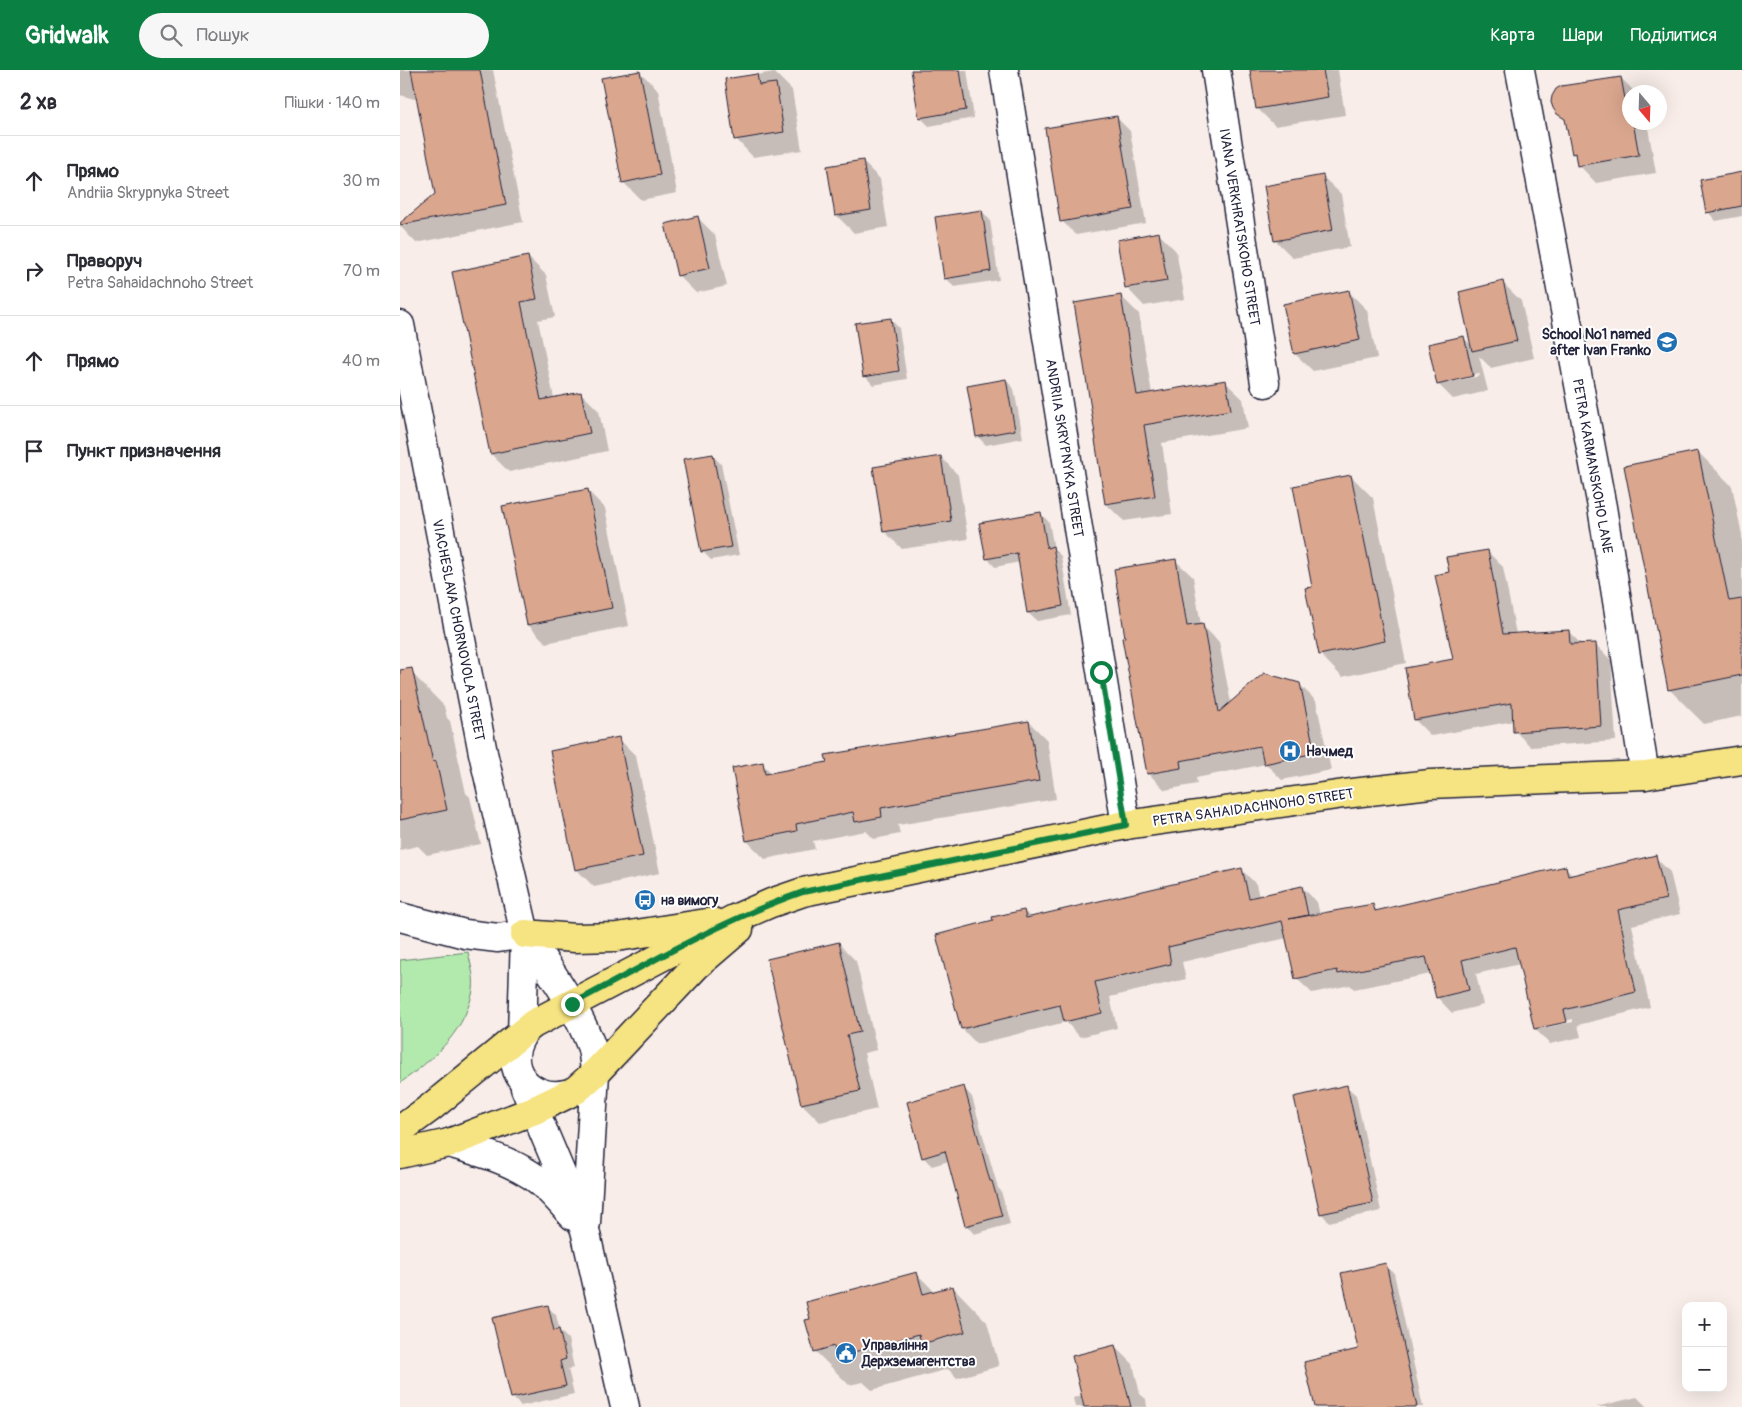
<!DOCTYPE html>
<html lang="uk">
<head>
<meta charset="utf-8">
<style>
  :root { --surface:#fff; --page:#f7f7f7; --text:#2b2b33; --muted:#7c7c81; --line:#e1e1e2; --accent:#0b8043 }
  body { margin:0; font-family:Pangolin,sans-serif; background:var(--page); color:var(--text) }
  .controls { position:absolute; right:15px; bottom:15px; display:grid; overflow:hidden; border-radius:10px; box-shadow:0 5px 20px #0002 }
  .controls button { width:45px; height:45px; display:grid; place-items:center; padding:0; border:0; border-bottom:1px solid var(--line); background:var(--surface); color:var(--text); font:25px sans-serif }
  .compass { position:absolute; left:1222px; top:15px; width:45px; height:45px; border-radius:50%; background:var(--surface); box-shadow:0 5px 20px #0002; rotate:161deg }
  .stop { position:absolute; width:15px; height:15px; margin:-11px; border:4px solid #0b8043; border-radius:50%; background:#fff }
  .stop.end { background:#0b8043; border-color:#fff; box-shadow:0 1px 5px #0008 }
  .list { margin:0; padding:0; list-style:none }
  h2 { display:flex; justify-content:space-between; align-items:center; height:65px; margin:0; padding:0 20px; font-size:21px }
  h2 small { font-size:16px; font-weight:400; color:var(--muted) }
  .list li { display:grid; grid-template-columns:32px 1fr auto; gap:15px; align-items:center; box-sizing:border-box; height:90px; padding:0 20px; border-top:1px solid var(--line) }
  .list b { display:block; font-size:19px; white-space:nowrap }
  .list p { margin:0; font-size:16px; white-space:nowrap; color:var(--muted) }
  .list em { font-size:16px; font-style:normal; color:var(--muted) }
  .icon { flex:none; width:28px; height:28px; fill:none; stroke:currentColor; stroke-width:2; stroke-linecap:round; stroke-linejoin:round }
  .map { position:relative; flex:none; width:1342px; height:1337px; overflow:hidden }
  header { display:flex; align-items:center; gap:30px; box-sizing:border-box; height:70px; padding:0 25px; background:var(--accent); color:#fff }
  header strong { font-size:24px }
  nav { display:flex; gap:28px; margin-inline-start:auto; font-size:18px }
  .search { width:350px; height:45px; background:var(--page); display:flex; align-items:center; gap:12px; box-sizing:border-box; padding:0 18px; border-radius:28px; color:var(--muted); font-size:19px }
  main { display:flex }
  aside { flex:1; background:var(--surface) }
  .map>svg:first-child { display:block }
  .green { fill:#b2e9ac; stroke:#6a8674 }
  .shadow { fill:#0003; fill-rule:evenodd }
  .building { fill:#daa68e; stroke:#22223b }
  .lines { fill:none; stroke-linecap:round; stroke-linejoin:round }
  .minor-casing { stroke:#22223b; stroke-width:31 }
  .major-casing { stroke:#22223b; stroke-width:31 }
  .minor { stroke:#fff; stroke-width:28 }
  .major { stroke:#f6e381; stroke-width:28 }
  .route { stroke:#0b8043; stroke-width:6 }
  .labels { text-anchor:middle; stroke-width:4; stroke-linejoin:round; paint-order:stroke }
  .street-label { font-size:14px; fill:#22223b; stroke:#fff }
  .poi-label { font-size:14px; font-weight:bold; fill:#22223b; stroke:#fff; text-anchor:start }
</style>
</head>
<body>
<header>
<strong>Gridwalk</strong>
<div class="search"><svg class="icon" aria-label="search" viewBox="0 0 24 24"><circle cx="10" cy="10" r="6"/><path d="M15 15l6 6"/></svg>Пошук</div>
<nav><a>Карта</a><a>Шари</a><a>Поділитися</a></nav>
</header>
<main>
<aside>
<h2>2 хв<small>Пішки · 140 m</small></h2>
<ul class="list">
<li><svg class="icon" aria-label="ahead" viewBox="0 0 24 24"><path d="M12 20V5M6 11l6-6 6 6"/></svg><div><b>Прямо</b><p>Andriia Skrypnyka Street</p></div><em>30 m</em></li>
<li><svg class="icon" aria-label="right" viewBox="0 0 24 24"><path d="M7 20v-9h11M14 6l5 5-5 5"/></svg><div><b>Праворуч</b><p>Petra Sahaidachnoho Street</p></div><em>70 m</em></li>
<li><svg class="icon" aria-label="ahead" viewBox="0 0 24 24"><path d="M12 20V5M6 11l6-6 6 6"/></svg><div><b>Прямо</b></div><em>40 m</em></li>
<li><svg class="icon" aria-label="arrive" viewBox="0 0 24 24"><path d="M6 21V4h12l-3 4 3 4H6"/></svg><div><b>Пункт призначення</b></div></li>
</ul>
</aside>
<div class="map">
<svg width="1342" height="1337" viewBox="0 0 1342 1337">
  <rect width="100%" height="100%" fill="#f8ede8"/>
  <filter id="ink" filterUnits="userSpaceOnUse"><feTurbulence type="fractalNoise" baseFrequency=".02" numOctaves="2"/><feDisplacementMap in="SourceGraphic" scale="10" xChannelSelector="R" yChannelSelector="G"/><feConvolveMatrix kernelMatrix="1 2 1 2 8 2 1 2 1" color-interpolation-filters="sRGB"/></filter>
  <g filter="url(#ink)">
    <path class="green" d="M68,882C71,896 76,911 72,925C62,965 32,990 0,1013V890Z"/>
    <g class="shadow">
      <path d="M0,0H93L123,152L16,173L0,156L36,125L18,30L0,25Z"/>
      <path d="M513,0H567L574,48L529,56L520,47Z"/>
      <path d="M851,0H938L945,45L875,56L857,38Z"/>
      <path d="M240,2L258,20L277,123L241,130L223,112Z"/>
      <path d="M374,2L392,20L402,80L353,87L336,69L327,10Z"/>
      <path d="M1221,8L1235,22H1230V52H1247L1256,103L1196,113L1179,95L1177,88L1173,83L1167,52L1158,43Z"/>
      <path d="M716,47L730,61L746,153L676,165L662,151Z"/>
      <path d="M462,91L480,109L488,157L454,163L436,145Z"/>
      <path d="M1342,104V146L1316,151L1308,142Z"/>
      <path d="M923,107L941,124L950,177L893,188L875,170Z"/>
      <path d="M582,141L590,150L599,210L554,217L545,208Z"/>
      <path d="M297,147L315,165L327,216L296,223L278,205Z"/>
      <path d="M759,164L776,181L785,229L744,236L727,218L718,171Z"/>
      <path d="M128,187L146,205L155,247L138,250L154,328L181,323L199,341L207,381L109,402L91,384Z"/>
      <path d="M1103,213L1121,231L1134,288L1091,298L1079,286L1088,321L1053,329L1038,314L1064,268L1073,277ZM1079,303L1080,306L1047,313V311Z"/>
      <path d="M949,222L967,240L977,288L913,301L895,284Z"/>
      <path d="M721,226L739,244L752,324L825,312L843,329L848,358L762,373L772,444L724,451L706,434Z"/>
      <path d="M490,249L499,258L507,309L473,315L465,306Z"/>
      <path d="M606,310L614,319L623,368L586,375L577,366Z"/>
      <path d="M1298,382L1332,416L1342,465V646L1304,654L1270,620Z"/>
      <path d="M312,385L321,394L339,485L311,490L302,481Z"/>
      <path d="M541,387L558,405L568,469L502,479L484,461Z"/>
      <path d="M951,406L973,428L1006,593L942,607L920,584Z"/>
      <path d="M187,420L205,438L229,556L146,573L128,555Z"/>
      <path d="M640,443L649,452L654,479L661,486L671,545L637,551L628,543L620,492L595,497L587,488Z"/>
      <path d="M1087,481L1103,497L1116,564L1168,561L1182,575L1195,574L1211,590L1216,671L1131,677L1115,661L1114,651L1031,666L1015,650L1006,599L1054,590L1051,503Z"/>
      <path d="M776,491L793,507L801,555H802L819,572L831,633L899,614L916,631L931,700L882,710L866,694L796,708L797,714L765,720L748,703Z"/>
      <path d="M10,601L44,636L47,648L50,651L66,723L70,727L81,774L27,785L18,776L0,780V604Z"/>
      <path d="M629,652L647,670L656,729L498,755L500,764L474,769L466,761L413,771L415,779L365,789L347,771L334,699L362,694L373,704Z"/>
      <path d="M218,668L236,686L260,803L194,817L176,799Z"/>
      <path d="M1255,787L1270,802L1280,844L1232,855L1250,937L1178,955L1181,967L1150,974L1135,959L1120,894L1076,904L1083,935L1052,943L1037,927L1031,904L954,919L950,915L912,923L896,908L887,868L782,892L786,909L710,927L717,958L680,967L666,952L577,974L562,959L594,851L624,841L631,848L841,799L856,814L859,827L902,817L917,832L920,845L972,836L979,842L1166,798L1174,806ZM1173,949V952L1144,958V956Z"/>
      <path d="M438,873L456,891L477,980L464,983L477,1039L420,1052L402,1034L368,890Z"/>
      <path d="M947,1017L956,1025L981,1141L929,1152L921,1143Z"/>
      <path d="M564,1018L572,1027L598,1118L601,1121L610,1154L574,1164L566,1155L549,1091L532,1096L523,1087Z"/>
      <path d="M985,1195L994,1203L1023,1337H916L960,1280Z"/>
      <path d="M517,1204L535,1222L553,1217L587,1252L599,1296L557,1308L548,1299L472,1320L463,1312L449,1315L415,1281Z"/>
      <path d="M147,1236L156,1245L160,1261L168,1269L174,1298L168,1299L174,1324L121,1336L112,1327Z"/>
      <path d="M715,1276L733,1294L740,1324L746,1329L747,1337H675L673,1328L682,1325Z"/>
      <path d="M1237,1327L1247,1337H1196Z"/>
    </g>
    <g class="building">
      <path d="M11,0H80L106,135L0,155V153L35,124Z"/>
      <path d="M511,0H560L566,40L519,48Z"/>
      <path d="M850,0H923L928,27L856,39Z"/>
      <path d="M240,1L260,105L222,113L201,8Z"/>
      <path d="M357,4L359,15L376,13L384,62L334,70L325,9Z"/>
      <path d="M1221,7L1226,34L1230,33V52H1233L1239,85L1177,96L1175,83L1172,84L1165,49L1157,44L1153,38L1151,32L1152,26L1156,19L1161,16Z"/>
      <path d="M717,46L733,139L660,152L645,58Z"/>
      <path d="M463,90L471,140L435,146L427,96Z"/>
      <path d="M1342,102V136L1306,143L1300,110Z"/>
      <path d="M923,105L933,160L874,171L864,116Z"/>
      <path d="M582,140L591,201L544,209L535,147Z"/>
      <path d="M298,146L310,198L277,206L265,154Z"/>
      <path d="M759,162L767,211L725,218L717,170Z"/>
      <path d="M128,186L137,229L121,232L141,330L181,322L190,363L90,384L52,202Z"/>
      <path d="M1103,211L1117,271L1072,281L1059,222Z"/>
      <path d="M949,220L960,270L894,284L883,234Z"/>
      <path d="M721,225L737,325L826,310L831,340L744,355L755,426L705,434L695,370H696L674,233Z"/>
      <path d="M491,248L499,301L463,307L455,253Z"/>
      <path d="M1064,266L1073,306L1037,315L1028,274Z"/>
      <path d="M606,309L615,360L576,367L567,316Z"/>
      <path d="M1298,381L1329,531L1342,529V605L1268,620L1224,396Z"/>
      <path d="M313,384L331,477L301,482L283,389Z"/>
      <path d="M541,386L551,451L483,462L473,397Z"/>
      <path d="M951,405L985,571L919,585L905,518L912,517L893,416Z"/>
      <path d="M188,419L212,538L127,555L102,436Z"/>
      <path d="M641,442L647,478L653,476L663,536L627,543L617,483L586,489L579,453Z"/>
      <path d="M1088,480L1103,564L1169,560L1170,574L1196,573L1201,656L1113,662L1112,633L1014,650L1005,598L1053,589L1035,505L1049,502L1046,487Z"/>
      <path d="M776,489L787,556L803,554L819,642L864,603L900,613L915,683L864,694L860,676L780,691L781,698L747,704L722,568L725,567L714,499Z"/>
      <path d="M12,598L33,692L36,691L47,740L0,750V600Z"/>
      <path d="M629,651L639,711L481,738L482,747L455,752L453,742L396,754L397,761L346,771L332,698L363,692L365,704L427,692L425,685Z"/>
      <path d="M219,667L243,786L175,800L150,681Z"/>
      <path d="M1256,785L1266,829L1218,840L1236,922L1164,940L1167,952L1134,959L1115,877L1062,890L1069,920L1036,928L1026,887L938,904L937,900L895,909L882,851L768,877L771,894L695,912L702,943L664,952L660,935L561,959L536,865L593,850L592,847L624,840L626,848L842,798L849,828L902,816L908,845L889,849L973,834L975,841L1166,796L1168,806Z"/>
      <path d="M439,872L460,962L447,965L460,1021L401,1034L367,889Z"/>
      <path d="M947,1015L973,1133L920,1144L894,1027Z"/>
      <path d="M564,1016L590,1111H592L602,1146L565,1156L545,1081L522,1088L507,1032Z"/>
      <path d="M986,1193L1017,1337H915L904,1292L958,1279L941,1203Z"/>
      <path d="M517,1202L523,1224L553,1216L565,1262L521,1274L519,1264L436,1287L434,1276L414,1282L405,1250L410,1249L406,1232Z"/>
      <path d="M148,1235L154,1261L159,1259L166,1289L160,1291L166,1316L111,1328L92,1248Z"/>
      <path d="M715,1275L731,1337H684L672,1286Z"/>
    </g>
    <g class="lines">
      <g class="minor-casing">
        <g id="minor">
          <path d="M604,0L726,755"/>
          <path d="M816,0L865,313"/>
          <path d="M1120,0L1202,437L1245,705"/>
          <path d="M0,255L83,683L125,864L122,965C101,998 130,1032 166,1024"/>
          <path d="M0,847L65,864L98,868L125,864"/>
          <path d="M125,864C149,899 174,933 190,973C194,982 194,994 195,1003L186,1153"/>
          <path d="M125,1018L185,1160L225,1337"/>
          <path d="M49,1073C77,1081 106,1089 131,1105C147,1115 160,1132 173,1146"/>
        </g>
      </g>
      <g class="major-casing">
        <g id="major">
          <path d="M125,864L175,868L217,867L313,852"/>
          <path d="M0,1060L30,1038L133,954L334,849L371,833L403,822L726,755L944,724L1030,714L1245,705L1342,690"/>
          <path d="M0,1084L49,1073L135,1040L176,1020L195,1003L296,896L339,859"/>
        </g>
      </g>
      <use href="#minor" class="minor"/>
      <use href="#major" class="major"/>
    </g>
  </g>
  <g class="lines" filter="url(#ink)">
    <path class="route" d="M172,934C248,894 322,850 403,822L726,755L701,602"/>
  </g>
  <defs>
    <g id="school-disc" transform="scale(1.125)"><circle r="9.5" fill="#1f6fb2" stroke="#fff"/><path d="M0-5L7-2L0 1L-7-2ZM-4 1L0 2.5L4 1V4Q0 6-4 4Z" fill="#fff"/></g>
    <g id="hospital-disc" transform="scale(1.125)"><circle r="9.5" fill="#1f6fb2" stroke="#fff"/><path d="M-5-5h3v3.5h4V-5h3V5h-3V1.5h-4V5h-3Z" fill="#fff"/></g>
    <g id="bus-disc" transform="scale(1.125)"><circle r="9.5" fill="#1f6fb2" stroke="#fff"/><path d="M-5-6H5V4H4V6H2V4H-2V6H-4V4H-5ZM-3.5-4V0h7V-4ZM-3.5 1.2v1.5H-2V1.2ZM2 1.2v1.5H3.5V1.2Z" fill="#fff"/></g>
    <g id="civic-disc" transform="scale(1.125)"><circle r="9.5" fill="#1f6fb2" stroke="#fff"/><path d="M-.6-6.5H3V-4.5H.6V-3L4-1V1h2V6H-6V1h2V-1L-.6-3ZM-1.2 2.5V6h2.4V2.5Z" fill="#fff"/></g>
  </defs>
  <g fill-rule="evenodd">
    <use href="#school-disc" x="1267" y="272"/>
    <use href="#hospital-disc" x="890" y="681"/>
    <use href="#bus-disc" x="245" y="830"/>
    <use href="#civic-disc" x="446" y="1283"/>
  </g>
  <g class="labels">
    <g class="street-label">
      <text transform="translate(840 157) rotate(81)" y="5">IVANA VERKHRATSKOHO STREET</text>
      <text transform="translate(665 378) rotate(81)" y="5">ANDRIIA SKRYPNYKA STREET</text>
      <text transform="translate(1193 396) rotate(80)" y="5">PETRA KARMANSKOHO LANE</text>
      <text transform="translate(59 560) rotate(79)" y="5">VIACHESLAVA CHORNOVOLA STREET</text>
      <text transform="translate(853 737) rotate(-8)" y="5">PETRA SAHAIDACHNOHO STREET</text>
    </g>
    <g class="poi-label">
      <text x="1251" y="269" text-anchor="end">School №1 named<tspan x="1251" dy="16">after Ivan Franko</tspan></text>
      <text x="906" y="686">Начмед</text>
      <text x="261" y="835">на вимогу</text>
      <text x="462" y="1280">Управління<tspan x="462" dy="16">Держземагентства</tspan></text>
    </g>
  </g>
</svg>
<div class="controls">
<button>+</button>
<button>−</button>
</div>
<svg class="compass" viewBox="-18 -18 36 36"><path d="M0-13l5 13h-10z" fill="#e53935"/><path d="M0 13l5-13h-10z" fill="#7c7c81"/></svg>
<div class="stop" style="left:701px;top:602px"></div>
<div class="stop end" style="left:172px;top:934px"></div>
</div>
</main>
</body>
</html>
